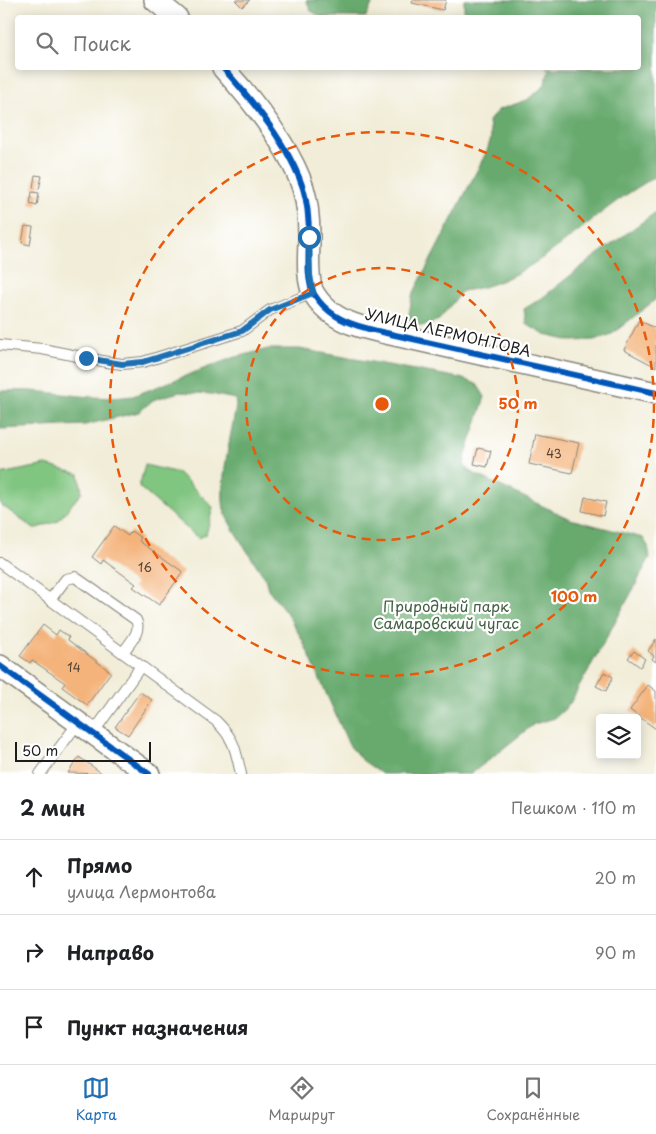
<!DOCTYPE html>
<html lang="ru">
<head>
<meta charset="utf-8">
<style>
  :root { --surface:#fff; --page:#f6f6f6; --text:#202124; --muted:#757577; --line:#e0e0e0; --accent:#1f6fb2 }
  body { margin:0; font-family:"Playpen Sans",sans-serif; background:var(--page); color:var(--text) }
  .controls { position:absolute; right:15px; bottom:15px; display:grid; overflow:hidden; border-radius:5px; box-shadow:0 2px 12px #0003 }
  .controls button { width:45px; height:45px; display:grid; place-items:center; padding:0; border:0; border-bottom:1px solid var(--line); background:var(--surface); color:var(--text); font:25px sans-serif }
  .scale { position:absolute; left:15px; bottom:12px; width:136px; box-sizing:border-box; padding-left:5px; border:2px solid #1c1c1c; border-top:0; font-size:14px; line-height:18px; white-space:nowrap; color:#1c1c1c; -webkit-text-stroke:4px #fff; paint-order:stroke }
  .stop { position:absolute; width:15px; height:15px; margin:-11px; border:4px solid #1f6fb2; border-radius:50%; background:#fff }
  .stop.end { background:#1f6fb2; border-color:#fff; box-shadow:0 1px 5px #0008 }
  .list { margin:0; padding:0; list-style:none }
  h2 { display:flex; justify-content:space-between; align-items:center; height:65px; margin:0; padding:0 20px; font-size:21px }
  h2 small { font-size:16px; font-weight:400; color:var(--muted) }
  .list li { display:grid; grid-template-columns:32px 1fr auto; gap:15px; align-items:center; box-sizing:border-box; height:75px; padding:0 20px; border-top:1px solid var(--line) }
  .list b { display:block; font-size:19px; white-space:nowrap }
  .list p { margin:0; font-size:16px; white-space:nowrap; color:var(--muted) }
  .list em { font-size:16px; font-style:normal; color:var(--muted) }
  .icon { flex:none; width:28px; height:28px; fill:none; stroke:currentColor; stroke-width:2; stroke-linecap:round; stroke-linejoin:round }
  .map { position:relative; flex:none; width:656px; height:774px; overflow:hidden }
  .search { position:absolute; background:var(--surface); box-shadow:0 2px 12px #0003; left:15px; right:15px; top:15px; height:55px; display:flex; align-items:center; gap:12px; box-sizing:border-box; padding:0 18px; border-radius:5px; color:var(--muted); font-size:19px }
  .sheet { height:290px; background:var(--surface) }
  nav { display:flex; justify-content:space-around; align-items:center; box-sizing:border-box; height:70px; border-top:1px solid var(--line); background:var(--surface); font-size:14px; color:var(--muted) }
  nav a { display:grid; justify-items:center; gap:2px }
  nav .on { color:var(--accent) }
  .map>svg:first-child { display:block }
  .green { fill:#80c580; stroke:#4e704e }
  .forest { fill:#68aa6e; stroke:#426345 }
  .building { fill:#f4b37a }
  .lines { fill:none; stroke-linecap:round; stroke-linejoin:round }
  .lane-casing { stroke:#86847a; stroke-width:12 }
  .street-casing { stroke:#86847a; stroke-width:24 }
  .lane { stroke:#fff; stroke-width:10 }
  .street { stroke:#fff; stroke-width:21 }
  .cycleway-casing { stroke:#fff; stroke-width:9 }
  .cycleway { stroke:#0057b8; stroke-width:6 }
  .route { stroke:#1f6fb2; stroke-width:6 }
  .ring { fill:none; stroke:#e8590c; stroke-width:2.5; stroke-dasharray:9 6 }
  .labels { text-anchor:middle; stroke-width:4.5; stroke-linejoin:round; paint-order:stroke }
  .number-label { font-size:12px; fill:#524234 }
  .street-label { font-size:15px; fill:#1c1c1c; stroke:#fff }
  .park-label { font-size:15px; fill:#446044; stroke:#fff }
  .centre { fill:#e8590c; stroke:#fff; stroke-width:2.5 }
  .ring-label { font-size:15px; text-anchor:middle; font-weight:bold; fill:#e8590c; stroke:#fff; stroke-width:4.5; stroke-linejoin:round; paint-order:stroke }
</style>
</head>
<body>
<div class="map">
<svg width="656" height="774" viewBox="0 0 656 774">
  <rect width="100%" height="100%" fill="#fff"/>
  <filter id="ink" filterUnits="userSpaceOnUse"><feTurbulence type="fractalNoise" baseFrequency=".02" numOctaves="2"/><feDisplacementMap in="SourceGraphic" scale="10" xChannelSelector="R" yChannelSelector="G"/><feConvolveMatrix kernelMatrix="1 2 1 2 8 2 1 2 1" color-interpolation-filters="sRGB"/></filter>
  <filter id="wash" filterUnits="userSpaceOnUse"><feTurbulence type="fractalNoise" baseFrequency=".0096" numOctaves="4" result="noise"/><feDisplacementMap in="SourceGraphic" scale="20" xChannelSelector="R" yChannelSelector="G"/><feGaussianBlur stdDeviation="1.12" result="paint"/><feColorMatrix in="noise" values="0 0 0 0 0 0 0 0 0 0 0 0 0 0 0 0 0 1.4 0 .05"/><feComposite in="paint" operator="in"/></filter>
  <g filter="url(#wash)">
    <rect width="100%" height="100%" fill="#f1edd8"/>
    <g class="green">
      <path d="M46,465L79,474L82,492L58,521L34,529L0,504V474Z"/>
      <path d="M145,465L179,473L213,507L206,535L198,538L139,487Z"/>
    </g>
    <g class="forest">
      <path d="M306,0H374L366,17H322L311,11Z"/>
      <path d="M464,0H656V176C643,184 630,192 617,201C570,235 522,285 462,291L439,320L422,326L408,321L412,296L487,151L491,138L489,121L498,110L527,100L544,86L549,71L546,68H638V18L464,17Z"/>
      <path d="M656,212V299L650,304L612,334L594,340L572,341L545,335L526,324L524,309L542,298L590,260Z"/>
      <path d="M268,349H300L460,378L477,384L485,397L466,454L464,464L469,471L570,519L643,538L648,546L650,557L634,588L569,705L555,718L534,724L471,774H382L362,760L349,745L303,641L286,612L268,589L265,578C252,558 237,537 226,516C216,493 232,432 236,406L235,399L211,394L179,392L153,400L139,412L85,425L0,429V391C10,391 21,390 31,391C66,393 98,401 133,396L232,358Z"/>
    </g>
    <g id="blocks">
      <g class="building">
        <path d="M235,0H250L242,7Z"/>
        <path d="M413,0H446L443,10L412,3Z"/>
        <path d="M35,175L42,176L39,189L33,188Z"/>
        <path d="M32,192L39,193L37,206L30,204Z"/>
        <path d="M25,226L33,227L30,245L22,243Z"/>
        <path d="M639,320L656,329V367L624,350Z"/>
        <path d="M535,434L579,443L572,473L529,464Z"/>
        <path d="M478,448L491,451L487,467L474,464Z"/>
        <path d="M585,497L606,502L603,516L582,511Z"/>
        <path d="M114,526L128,536L131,531L141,538L139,541L183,572L159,605L133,587L136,584L103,560L101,564L92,557Z"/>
        <path d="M43,625L56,635L59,630L69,637L68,640L111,672L87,705L62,687L65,683L32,660L30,663L20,656Z"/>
        <path d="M656,639V662L652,659L654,656L648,651Z"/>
        <path d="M634,651L645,659L640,667L628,658Z"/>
        <path d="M604,672L613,677L606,691L596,686Z"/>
        <path d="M648,685L656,691V729L630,710Z"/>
        <path d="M140,692L152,700L128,735L115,727Z"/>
        <path d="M79,757L103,774L68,773Z"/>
      </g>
    </g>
  </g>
  <g filter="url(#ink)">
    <use href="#blocks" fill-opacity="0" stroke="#86847a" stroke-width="1"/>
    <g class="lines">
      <g class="lane-casing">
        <g id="lane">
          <path d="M0,345L42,349L107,362L122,364L143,362L242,331L270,310L313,293"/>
          <path d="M0,563L216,721C235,740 235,748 241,774"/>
          <path d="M50,600L66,579L75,577L136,620C142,632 129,643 123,653"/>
          <path d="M93,733L141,666"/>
          <path d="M40,774L78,723"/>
        </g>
      </g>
      <g class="street-casing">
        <g id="street">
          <path d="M155,0L177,18"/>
          <path d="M223,68C253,101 289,145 303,188C308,204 309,221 309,237C309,253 306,281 314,294C319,302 328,311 336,316C350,325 369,329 386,333L656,393"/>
          <path d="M0,666L149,774"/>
        </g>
      </g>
      <use href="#lane" class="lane"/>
      <use href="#street" class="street"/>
      <g class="cycleway-casing">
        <g id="cycleway">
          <path d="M223,68C253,101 289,145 303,188C308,204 309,221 309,237C309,253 306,281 314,294C319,302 328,311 336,316C350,325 369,329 386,333L656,393"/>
          <path d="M0,666L149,774"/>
        </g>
      </g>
      <use href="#cycleway" class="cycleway"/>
    </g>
  </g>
  <g class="lines" filter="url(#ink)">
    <path class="route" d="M86,358L122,364L143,362L242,331L270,310L313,293L310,275L309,237"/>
  </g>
  <g class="ring">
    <circle cx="382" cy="404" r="136"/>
    <circle cx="382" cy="404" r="272"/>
  </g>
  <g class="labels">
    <g class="number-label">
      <text x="554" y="458">43</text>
      <text x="145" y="572">16</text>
      <text x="74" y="672">14</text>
    </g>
    <g class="street-label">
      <text transform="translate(448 333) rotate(13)" y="5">УЛИЦА ЛЕРМОНТОВА</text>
    </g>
    <g class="park-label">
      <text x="446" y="612">Природный парк<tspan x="446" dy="17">Самаровский чугас</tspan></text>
    </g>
  </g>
  <circle cx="382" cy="404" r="8" class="centre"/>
  <g class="ring-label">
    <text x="518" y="409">50 m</text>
    <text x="574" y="602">100 m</text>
  </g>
</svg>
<div class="controls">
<button><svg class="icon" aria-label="layers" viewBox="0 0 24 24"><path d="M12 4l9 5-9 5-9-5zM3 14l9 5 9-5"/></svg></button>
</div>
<div class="scale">50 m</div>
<div class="stop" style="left:309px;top:237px"></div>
<div class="stop end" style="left:86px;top:358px"></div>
<div class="search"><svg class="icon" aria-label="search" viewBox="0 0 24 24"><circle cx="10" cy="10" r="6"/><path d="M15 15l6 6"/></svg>Поиск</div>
</div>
<section class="sheet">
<h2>2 мин<small>Пешком · 110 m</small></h2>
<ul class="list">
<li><svg class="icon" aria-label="ahead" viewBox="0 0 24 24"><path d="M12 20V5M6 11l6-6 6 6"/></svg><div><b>Прямо</b><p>улица Лермонтова</p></div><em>20 m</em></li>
<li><svg class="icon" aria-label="right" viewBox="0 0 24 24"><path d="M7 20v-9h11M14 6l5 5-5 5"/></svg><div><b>Направо</b></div><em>90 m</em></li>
<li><svg class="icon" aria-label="arrive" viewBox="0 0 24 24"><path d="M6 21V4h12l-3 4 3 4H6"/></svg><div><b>Пункт назначения</b></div></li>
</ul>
</section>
<nav>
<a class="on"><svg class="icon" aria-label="map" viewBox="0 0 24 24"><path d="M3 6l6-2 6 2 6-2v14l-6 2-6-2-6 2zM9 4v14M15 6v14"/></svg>Карта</a>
<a><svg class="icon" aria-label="directions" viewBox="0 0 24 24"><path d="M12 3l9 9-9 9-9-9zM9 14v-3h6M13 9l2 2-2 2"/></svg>Маршрут</a>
<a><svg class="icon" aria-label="saved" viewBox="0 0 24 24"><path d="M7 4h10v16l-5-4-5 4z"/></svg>Сохранённые</a>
</nav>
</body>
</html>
